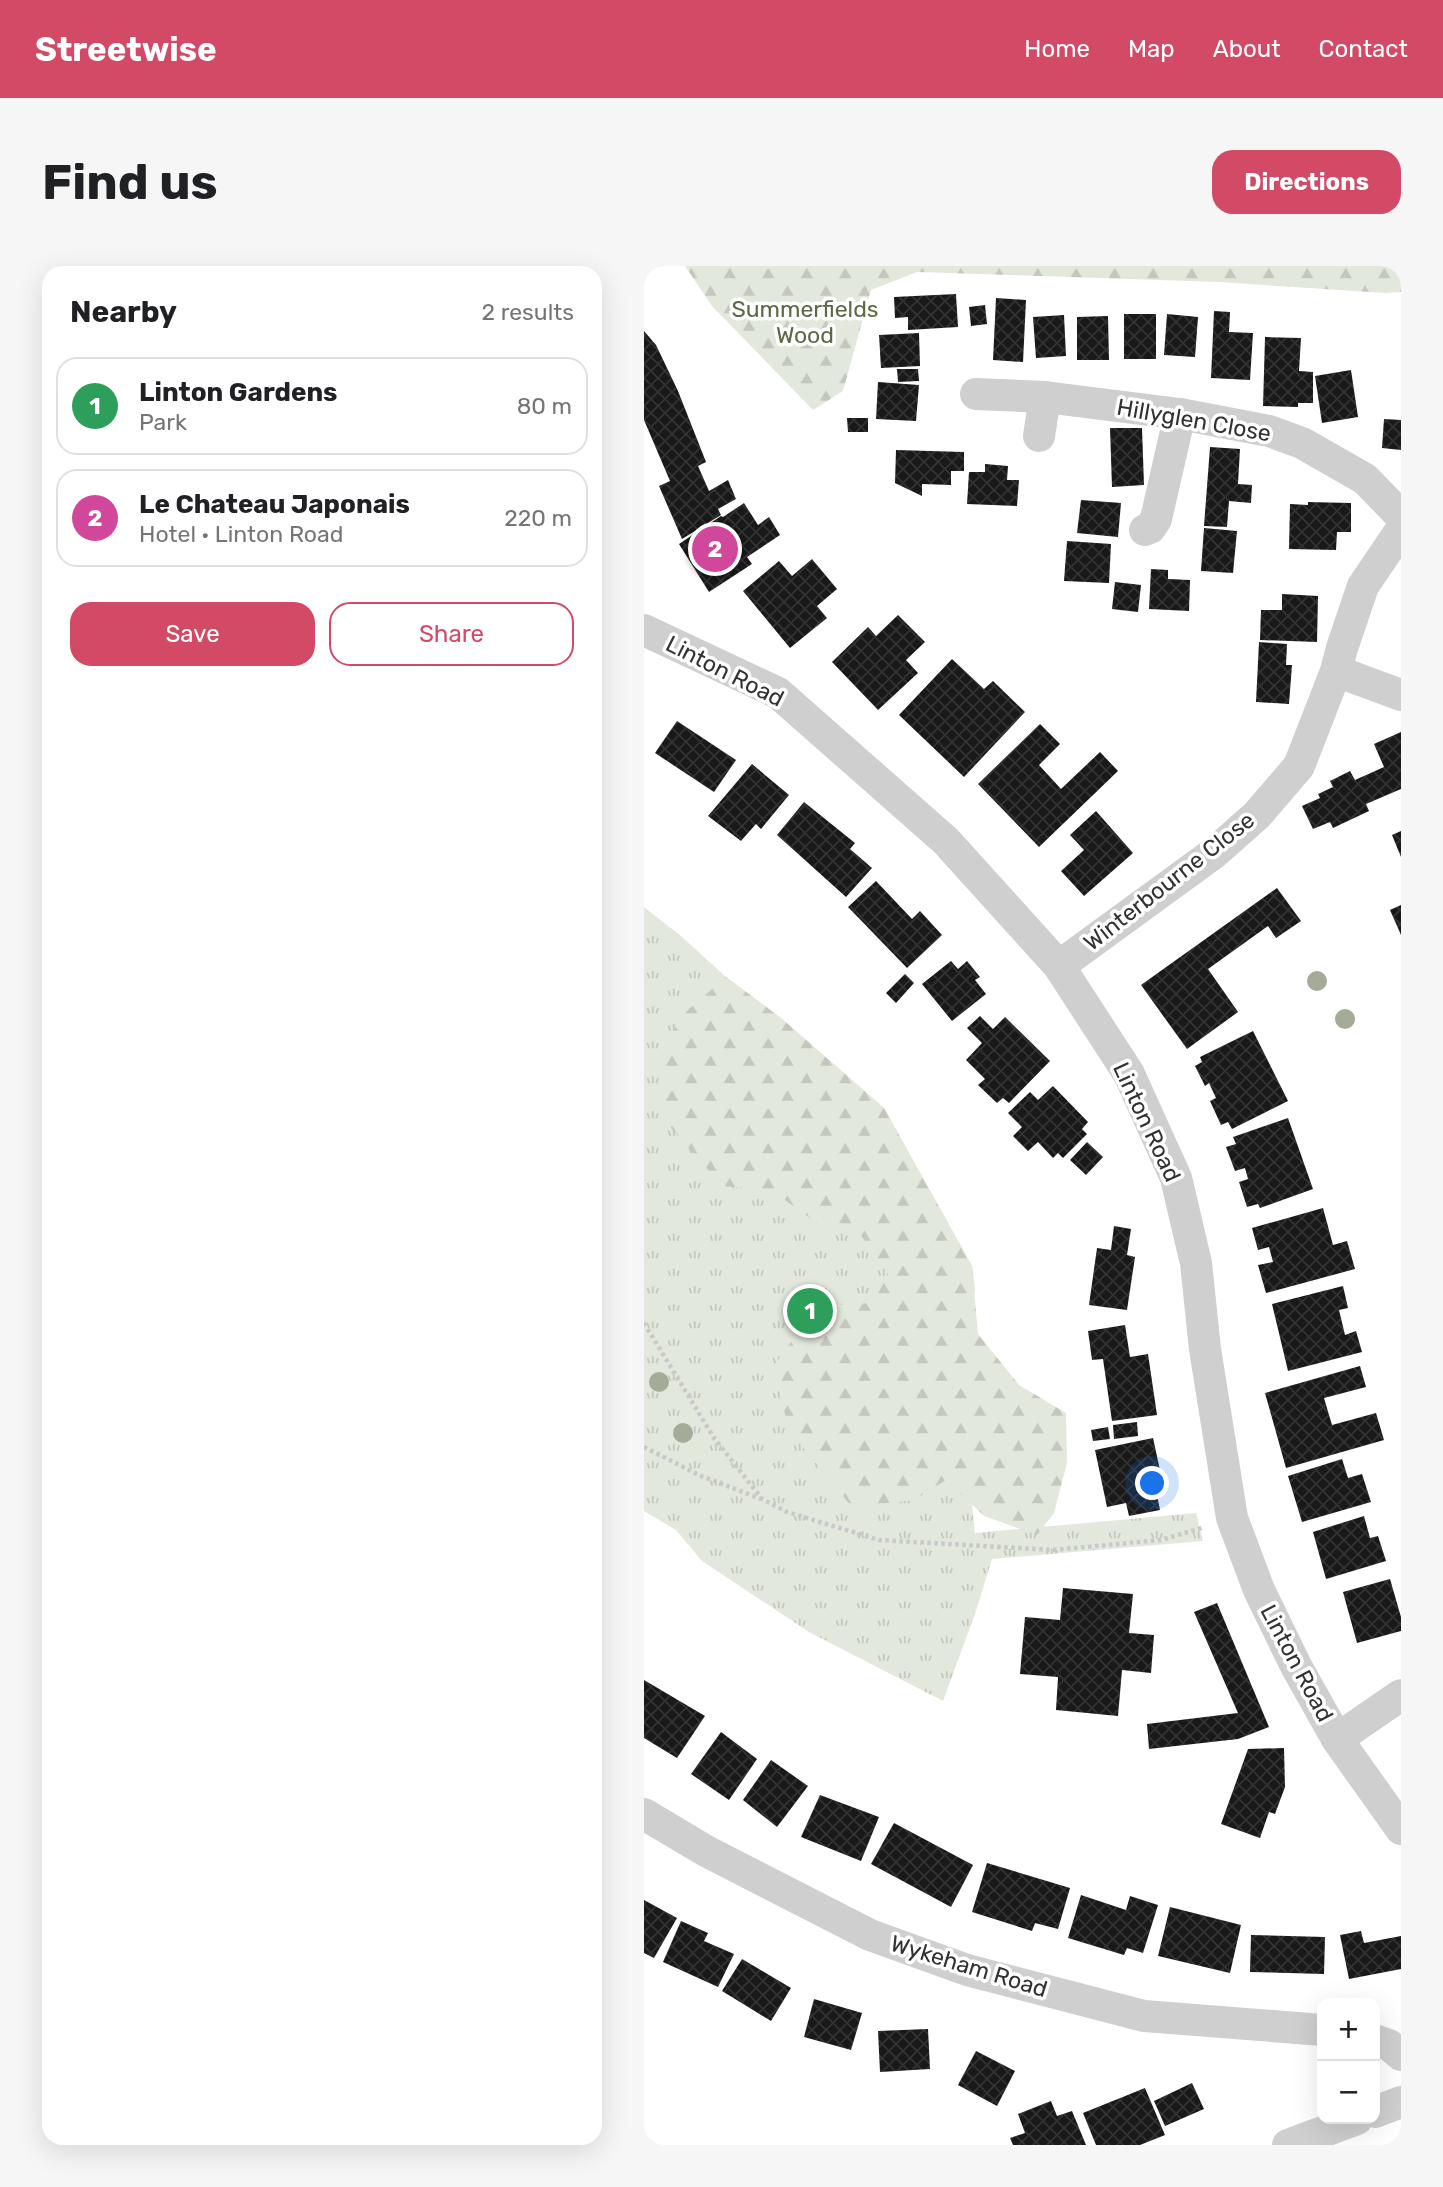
<!DOCTYPE html>
<html lang="en">
<head>
<meta charset="utf-8">
<style>
  :root { --surface:#fff; --page:#f6f6f6; --text:#202124; --muted:#757577; --line:#e0e0e0; --accent:#d34a66 }
  body { margin:0; font-family:Rubik,sans-serif; background:var(--page); color:var(--text) }
  .controls { position:absolute; right:21px; bottom:21px; display:grid; overflow:hidden; border-radius:14px; box-shadow:0 7px 28px #0002 }
  .controls button { width:63px; height:63px; display:grid; place-items:center; padding:0; border:0; border-bottom:2px solid var(--line); background:var(--surface); color:var(--text); font:35px sans-serif }
  .you { position:absolute; left:509px; top:1218px; width:24px; height:24px; margin:-18px; border:5px solid #fff; border-radius:50%; background:#1a73e8; box-shadow:0 0 0 10px #1a73e833 }
  .badge { display:grid; place-items:center; width:46px; height:46px; border-radius:50%; background:var(--accent); color:#fff; font-size:23px; font-weight:700 }
  .pin { position:absolute; translate:-50% -50%; border:4px solid #fff; box-shadow:0 2px 7px #0006 }
  .list { margin:0; padding:0; list-style:none }
  h2 { display:flex; justify-content:space-between; align-items:center; height:91px; margin:0; padding:0 28px; font-size:30px }
  h2 small { font-size:23px; font-weight:400; color:var(--muted) }
  .list li { display:grid; grid-template-columns:46px 1fr auto; gap:21px; align-items:center; box-sizing:border-box; height:98px; margin:0 14px 14px; padding:0 14px; border:2px solid var(--line); border-radius:21px }
  .list b { display:block; font-size:26px; white-space:nowrap }
  .list p { margin:0; font-size:23px; white-space:nowrap; color:var(--muted) }
  .list em { font-size:23px; font-style:normal; color:var(--muted) }
  .actions { display:flex; gap:14px; padding:21px 28px }
  .actions a { flex:1; padding:16px 0; border:2px solid var(--accent); border-radius:21px; text-align:center; font-size:24px; color:var(--accent) }
  .actions .main { background:var(--accent); color:#fff }
  .map { position:relative; flex:none; width:757px; height:1879px; overflow:hidden; border-radius:21px }
  header { display:flex; align-items:center; gap:42px; box-sizing:border-box; height:98px; padding:0 35px; background:var(--accent); color:#fff }
  header strong { font-size:33px }
  nav { display:flex; gap:38px; margin-inline-start:auto; font-size:24px }
  .intro { display:flex; align-items:center; justify-content:space-between; box-sizing:border-box; height:168px; padding:0 42px }
  h1 { margin:0; font-size:49px }
  .button { padding:18px 32px; border-radius:21px; background:var(--accent); color:#fff; font-size:24px; font-weight:700 }
  main { display:flex; gap:42px; padding:0 42px }
  aside { flex:1; background:var(--surface); border-radius:21px; box-shadow:0 7px 28px #0002 }
  .map>svg:first-child { display:block }
  .grass { fill:url(#grass-tufts) }
  .forest { fill:url(#forest-firs) }
  .building { fill:url(#building-cross-hatch) }
  .lines { fill:none; stroke-linecap:round; stroke-linejoin:round }
  .path { stroke:#c9c9c9; stroke-width:4.5; stroke-dasharray:3.5 3.5; stroke-linecap:butt }
  .street { stroke:#cfcfcf; stroke-width:32 }
  .tree { fill:#a4ac98 }
  .labels { text-anchor:middle; stroke-width:7; stroke-linejoin:round; paint-order:stroke }
  .park-label { font-size:23px; fill:#5a6943; stroke:#fff }
  .street-label { font-size:23px; fill:#323232; stroke:#fff }
</style>
</head>
<body>
<header>
<strong>Streetwise</strong>
<nav><a>Home</a><a>Map</a><a>About</a><a>Contact</a></nav>
</header>
<div class="intro"><h1>Find us</h1><a class="button">Directions</a></div>
<main>
<aside>
<h2>Nearby<small>2 results</small></h2>
<ul class="list">
<li><span class="badge" style="background:#2e9e5b">1</span><div><b>Linton Gardens</b><p>Park</p></div><em>80 m</em></li>
<li><span class="badge" style="background:#d1479c">2</span><div><b>Le Chateau Japonais</b><p>Hotel · Linton Road</p></div><em>220 m</em></li>
</ul>
<div class="actions"><a class="main">Save</a><a>Share</a></div>
</aside>
<div class="map">
<svg width="757" height="1879" viewBox="0 0 757 1879">
  <defs>
    <pattern id="grass-tufts" width="24" height="20" patternUnits="userSpaceOnUse" patternTransform="scale(1.75)"><rect width="24" height="20" fill="#e3e8dc"/><path d="M3 7l-1-3M5 7V3M7 7l1-3M15 17l-1-3M17 17v-4M19 17l1-3" fill="none" stroke="#c3c7bd"/></pattern>
    <pattern id="forest-firs" width="22" height="20" patternUnits="userSpaceOnUse" patternTransform="scale(1.75)"><rect width="22" height="20" fill="#e3e8dc"/><path d="M5 1l3.5 6h-7zM16 11l3.5 6h-7z" fill="#c3c7bd"/></pattern>
    <pattern id="building-cross-hatch" width="8" height="8" patternUnits="userSpaceOnUse" patternTransform="scale(1.75)"><rect width="8" height="8" fill="#191919"/><path d="M0 0l8 8M0 8l8-8" fill="none" stroke="#323232"/></pattern>
  </defs>
  <rect width="100%" height="100%" fill="#fff"/>
  <path class="grass" d="M0,641L37,670L82,711L137,752L240,842L328,1000L331,1023L316,1126L331,1267L552,1247L559,1275L348,1293L332,1345L299,1435L165,1366L58,1295L32,1264L0,1245Z"/>
  <g class="forest">
    <path d="M41,0H757V26L741,27L575,16L273,6L227,24L199,125L169,144L68,40Z"/>
    <path d="M82,711L137,752L240,842L328,1000L334,1068L375,1119L422,1147L423,1197L410,1247L393,1269L340,1250L302,1214L270,1234L208,1241L145,1164L129,1101L173,1040L229,1037L244,1008L214,965L181,963L127,924L78,920L13,846L18,796L35,752Z"/>
  </g>
  <g class="building">
    <path d="M312,28L314,61L264,64V51L251,52L250,31Z"/>
    <path d="M352,32L382,34L379,96L349,94Z"/>
    <path d="M341,39L343,58L327,60L325,41Z"/>
    <path d="M570,45L586,46L585,66L609,67L606,114L567,112Z"/>
    <rect x="480" y="48" width="32" height="45"/>
    <path d="M523,48L554,51L551,91L520,89Z"/>
    <path d="M420,49L422,90L392,92L389,51Z"/>
    <path d="M464,50L465,94H433V51Z"/>
    <path d="M0,65L12,79L34,125L62,196L54,200L65,225L84,214L92,233L74,243L77,249L38,273L15,220L26,215L0,154Z"/>
    <path d="M275,67L276,100L237,102L235,69Z"/>
    <path d="M621,71L657,72L655,105L669,106V137H654V141L619,140Z"/>
    <path d="M253,103H274L275,115L254,116Z"/>
    <path d="M707,104L714,151L678,157L671,110Z"/>
    <path d="M234,116L275,119L272,155L232,153Z"/>
    <path d="M203,152H224V166H204Z"/>
    <path d="M740,153L757,154V184L738,182Z"/>
    <path d="M466,162H498L500,219L468,221Z"/>
    <path d="M566,181L596,183L594,218L608,219L607,237L585,235L583,261L560,260Z"/>
    <path d="M252,184L320,186V205H307V219L278,218V230L251,217Z"/>
    <path d="M341,198L364,200L363,214H375L373,240L323,238L325,206H341Z"/>
    <path d="M437,234L477,237L474,271L433,267Z"/>
    <path d="M664,236L707,237V266H693L692,284L645,283L646,238L664,239Z"/>
    <path d="M100,237L114,259L125,251L136,269L103,291L108,298L65,326L35,278L77,250L79,251Z"/>
    <path d="M560,262L593,265L589,307L557,305Z"/>
    <path d="M423,275L467,278L465,317L420,315Z"/>
    <path d="M168,293L193,323L173,340L183,352L146,382L99,325L135,295L148,310Z"/>
    <path d="M507,303L524,304V313L546,314L545,345L505,343Z"/>
    <path d="M471,316L497,319L494,346L468,343Z"/>
    <path d="M638,328L674,330L673,376L616,374L617,344H638Z"/>
    <path d="M254,349L281,376L262,394L274,407L234,444L188,396L224,361L232,370Z"/>
    <path d="M615,376L643,378L642,399H648L645,438L612,436Z"/>
    <path d="M308,393L340,423L349,415L381,446L320,511L255,449Z"/>
    <path d="M33,455L92,494L70,526L11,487Z"/>
    <path d="M396,458L416,478L395,499L417,523L456,486L474,505L395,581L334,518Z"/>
    <path d="M757,466V523L722,538L725,545L689,562L686,556L669,563L658,540L676,532L674,528L689,521L686,515L706,505L711,514L740,501L730,478Z"/>
    <path d="M108,498L145,529L117,563L112,558L97,575L64,550Z"/>
    <path d="M160,536L211,577L206,583L228,602L202,631L133,569Z"/>
    <path d="M452,545L489,587L440,630L417,605L440,584L426,569Z"/>
    <path d="M757,565V591L748,569Z"/>
    <path d="M232,615L268,653L276,645L298,669L263,702L204,641Z"/>
    <path d="M633,622L657,655L632,672L624,660L564,703L594,746L543,783L497,719Z"/>
    <path d="M757,639V669L746,644Z"/>
    <path d="M307,695L314,703L323,695L336,711L331,714L342,728L308,755L278,718Z"/>
    <path d="M261,708L270,717L252,737L242,727Z"/>
    <path d="M336,750L349,763L361,751L406,795L365,837L359,832L353,837L334,819L341,813L322,794L338,777L323,762Z"/>
    <path d="M609,765L644,835L588,863L584,856L577,859L566,835L572,832L565,817L561,820L551,800L558,796L556,791Z"/>
    <path d="M409,820L444,856L438,863L443,868L419,892L414,887L409,892L394,876L384,885L369,870L378,861L364,847L386,826L394,834Z"/>
    <path d="M644,852L669,923L616,942L614,938L603,941L595,916L604,913L601,902L591,905L582,881L592,878L589,871Z"/>
    <path d="M443,876L459,891L442,909L426,894Z"/>
    <path d="M679,942L689,979L703,975L711,1003L622,1027L614,999L629,996L625,981L614,984L608,962Z"/>
    <path d="M470,960L487,963L483,989L491,991L483,1044L445,1039L453,982L467,984Z"/>
    <path d="M699,1020L704,1042L695,1044L701,1069L712,1065L718,1086L644,1105L628,1038Z"/>
    <path d="M481,1059L486,1091L504,1088L513,1149L468,1155L459,1093L448,1094L444,1065Z"/>
    <path d="M716,1100L722,1121L680,1132L688,1159L732,1147L740,1174L642,1202L621,1127Z"/>
    <path d="M493,1156L494,1170L470,1173L469,1159Z"/>
    <path d="M464,1161L466,1173L449,1175L447,1164Z"/>
    <path d="M509,1172L521,1227L513,1229L516,1244L485,1250L482,1237L463,1241L451,1184Z"/>
    <path d="M698,1193L704,1212L718,1208L727,1236L658,1256L644,1210Z"/>
    <path d="M720,1250L726,1272L734,1270L742,1295L682,1313L669,1266Z"/>
    <path d="M746,1313L757,1351V1365L713,1377L699,1326Z"/>
    <path d="M419,1322L489,1328L485,1367L510,1369L507,1407L478,1404L474,1450L412,1444L414,1411L376,1408L381,1351L416,1354Z"/>
    <path d="M573,1337L625,1461L594,1473L505,1483L503,1458L594,1447L550,1346Z"/>
    <path d="M0,1414L61,1450L33,1492L0,1472Z"/>
    <path d="M77,1466L113,1493L85,1534L47,1508Z"/>
    <path d="M640,1482L641,1521L631,1548L625,1546L616,1572L577,1558L604,1483Z"/>
    <path d="M127,1494L164,1520L133,1561L99,1534Z"/>
    <path d="M176,1529L235,1551L217,1595L157,1571Z"/>
    <path d="M250,1557L329,1599L307,1641L227,1598Z"/>
    <path d="M343,1597L426,1622L414,1663L391,1657L388,1665L328,1646Z"/>
    <path d="M437,1629L482,1644L486,1630L514,1639L499,1687L483,1682L480,1689L424,1672Z"/>
    <path d="M0,1634L33,1652L10,1692L0,1687Z"/>
    <path d="M526,1641L597,1659L586,1707L514,1690Z"/>
    <path d="M37,1655L64,1667L60,1675L90,1688L74,1721L19,1696Z"/>
    <path d="M717,1665L720,1677L757,1670V1703L705,1713L696,1669Z"/>
    <path d="M607,1669L681,1671L680,1708L606,1706Z"/>
    <path d="M98,1693L147,1722L127,1755L78,1725Z"/>
    <path d="M170,1733L218,1747L207,1784L160,1771Z"/>
    <path d="M284,1763L286,1803L236,1806L234,1765Z"/>
    <path d="M332,1785L371,1805L353,1840L314,1819Z"/>
    <path d="M548,1817L560,1843L521,1860L510,1835Z"/>
    <path d="M501,1822L521,1869L496,1879H452L439,1847Z"/>
    <path d="M407,1835L413,1850L428,1845L442,1879H369L366,1872L381,1867L374,1848Z"/>
  </g>
  <g class="lines">
    <g class="path">
      <path d="M0,1057L70,1172L118,1233L143,1246L235,1274L408,1284L517,1274L561,1261"/>
      <path d="M0,1181L57,1210L117,1233"/>
    </g>
    <g class="street">
      <path d="M332,128L401,131L536,148L625,165L658,177L721,213L757,250"/>
      <path d="M395,170L401,131"/>
      <path d="M501,264L506,262L512,253L536,148"/>
      <path d="M0,364L134,427L302,575L415,700L485,808L532,912L552,997L561,1083L588,1252L615,1324L652,1400L693,1473L757,1563"/>
      <path d="M692,405L757,429"/>
      <path d="M415,700L570,587L613,549L655,500L692,405L698,382L719,320L757,264"/>
      <path d="M693,1473L757,1429"/>
      <path d="M0,1548L62,1585L226,1669L323,1704L500,1750L678,1764"/>
      <path d="M731,1774L745,1779L757,1789"/>
      <path d="M731,1846L757,1836"/>
      <path d="M644,1879L713,1853"/>
    </g>
  </g>
  <g class="tree">
    <circle cx="673" cy="715" r="10"/>
    <circle cx="701" cy="753" r="10"/>
    <circle cx="15" cy="1116" r="10"/>
    <circle cx="39" cy="1167" r="10"/>
  </g>
  <g class="labels">
    <g class="park-label">
      <text x="161" y="51">Summerfields<tspan x="161" dy="26">Wood</tspan></text>
    </g>
    <g class="street-label">
      <text transform="translate(550 154) rotate(10)" y="8">Hillyglen Close</text>
      <text transform="translate(81 405) rotate(27)" y="8">Linton Road</text>
      <text transform="translate(525 615) rotate(-38)" y="8">Winterbourne Close</text>
      <text transform="translate(503 856) rotate(65)" y="8">Linton Road</text>
      <text transform="translate(653 1397) rotate(62)" y="8">Linton Road</text>
      <text transform="translate(325 1700) rotate(17)" y="8">Wykeham Road</text>
    </g>
  </g>
</svg>
<div class="controls">
<button>+</button>
<button>−</button>
</div>
<div class="you"></div>
<div class="pin badge" style="left:166px;top:1045px;background:#2e9e5b">1</div>
<div class="pin badge" style="left:71px;top:283px;background:#d1479c">2</div>
</div>
</main>
</body>
</html>
